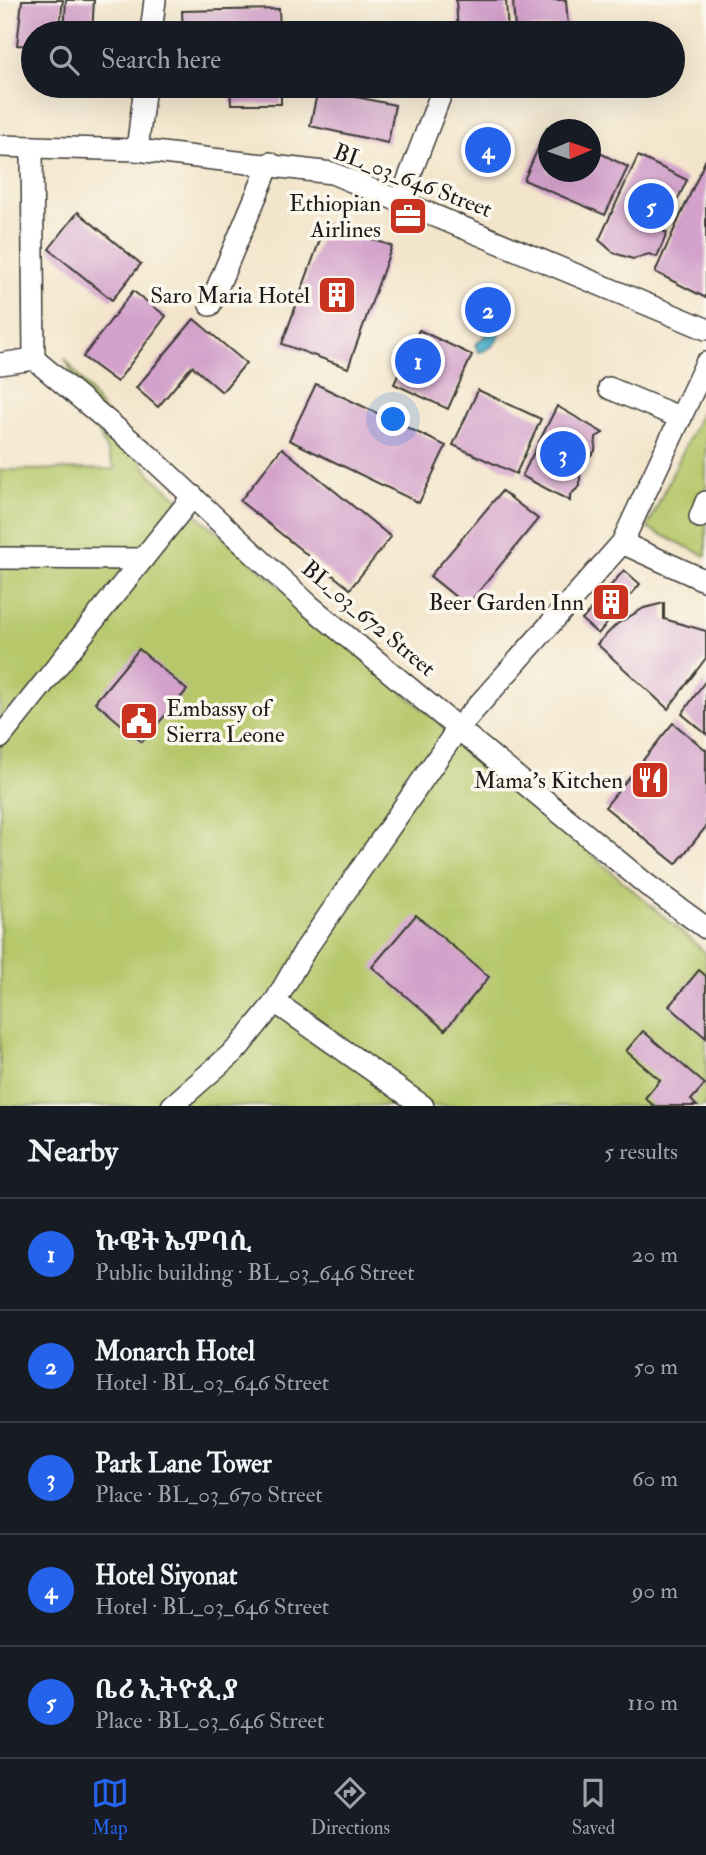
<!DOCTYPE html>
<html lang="en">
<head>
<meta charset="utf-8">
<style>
  :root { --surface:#171b24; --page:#20242c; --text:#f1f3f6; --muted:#9ea1a6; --line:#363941; --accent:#2563eb }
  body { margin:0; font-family:"IM FELL Double Pica","Noto Serif Ethiopic",serif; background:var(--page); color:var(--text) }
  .compass { position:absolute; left:538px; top:119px; width:63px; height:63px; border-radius:50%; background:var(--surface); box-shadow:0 7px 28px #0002; rotate:88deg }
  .you { position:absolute; left:394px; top:420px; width:24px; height:24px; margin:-18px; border:5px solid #fff; border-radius:50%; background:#1a73e8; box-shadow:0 0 0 10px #1a73e833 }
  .badge { display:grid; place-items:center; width:46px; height:46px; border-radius:50%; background:var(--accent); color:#fff; font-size:23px; font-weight:700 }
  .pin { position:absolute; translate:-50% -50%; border:4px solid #fff; box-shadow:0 2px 7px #0006 }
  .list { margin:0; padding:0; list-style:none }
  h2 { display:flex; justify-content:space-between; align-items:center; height:91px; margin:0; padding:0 28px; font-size:30px }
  h2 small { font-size:23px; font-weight:400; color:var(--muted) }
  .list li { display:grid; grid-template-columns:46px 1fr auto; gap:21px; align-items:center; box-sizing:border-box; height:112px; padding:0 28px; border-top:2px solid var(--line) }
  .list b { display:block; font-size:26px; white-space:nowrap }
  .list p { margin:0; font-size:23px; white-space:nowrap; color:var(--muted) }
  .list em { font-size:23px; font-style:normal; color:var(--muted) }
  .icon { flex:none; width:38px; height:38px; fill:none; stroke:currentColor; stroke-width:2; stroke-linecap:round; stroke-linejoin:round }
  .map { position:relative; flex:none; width:706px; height:1106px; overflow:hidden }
  .search { position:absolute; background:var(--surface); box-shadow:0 7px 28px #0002; left:21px; right:21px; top:21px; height:77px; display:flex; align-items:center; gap:18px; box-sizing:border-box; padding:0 24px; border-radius:38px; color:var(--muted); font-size:26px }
  .sheet { height:651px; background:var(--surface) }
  nav { display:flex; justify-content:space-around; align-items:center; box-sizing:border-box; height:98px; border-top:2px solid var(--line); background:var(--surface); font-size:19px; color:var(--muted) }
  nav a { display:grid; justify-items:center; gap:4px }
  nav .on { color:var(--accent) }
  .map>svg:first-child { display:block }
  .green { fill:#b6c86b; stroke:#697244; stroke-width:2 }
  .water { fill:#4db2cc; stroke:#346774; stroke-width:2 }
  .building { fill:#d3a1cb }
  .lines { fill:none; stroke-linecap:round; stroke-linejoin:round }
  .minor-casing { stroke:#3c3a36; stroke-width:24 }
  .minor { stroke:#fff; stroke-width:21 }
  .labels { text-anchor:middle; stroke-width:7; stroke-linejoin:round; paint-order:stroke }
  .street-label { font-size:23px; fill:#1c1c1c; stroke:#fbf7ec }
  .poi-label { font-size:23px; fill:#1c1c1c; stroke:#fbf7ec; text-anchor:end }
</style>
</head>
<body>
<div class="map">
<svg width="706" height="1106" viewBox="0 0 706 1106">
  <rect width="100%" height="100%" fill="#fbf7ec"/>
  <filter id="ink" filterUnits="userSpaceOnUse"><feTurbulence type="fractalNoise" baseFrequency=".0143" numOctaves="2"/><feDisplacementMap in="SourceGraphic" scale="14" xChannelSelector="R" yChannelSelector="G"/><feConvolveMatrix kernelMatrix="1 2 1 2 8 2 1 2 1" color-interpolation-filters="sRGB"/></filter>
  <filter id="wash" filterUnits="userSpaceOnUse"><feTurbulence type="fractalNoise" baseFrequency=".00686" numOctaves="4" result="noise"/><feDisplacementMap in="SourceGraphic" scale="28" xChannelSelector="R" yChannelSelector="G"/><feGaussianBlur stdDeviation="1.57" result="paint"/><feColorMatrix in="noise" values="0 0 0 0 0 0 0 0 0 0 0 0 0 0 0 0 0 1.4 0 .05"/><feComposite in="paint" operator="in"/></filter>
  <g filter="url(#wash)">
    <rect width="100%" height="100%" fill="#f3e5cb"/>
    <g class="green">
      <path d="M65,358L151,475L706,953V1106H0V470L115,469Z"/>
      <path d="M706,402V556L647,528Z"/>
    </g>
    <path class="water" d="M491,319L500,324C503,338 492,350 479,352L475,345L487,334L485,324Z"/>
    <g id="blocks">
      <g class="building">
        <path d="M22,0H63L60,25H52L51,33H33V46L17,45Z"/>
        <path d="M66,0H94L92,33H64Z"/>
        <path d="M456,0H506L508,33H458Z"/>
        <path d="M513,0H566L568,26L515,29Z"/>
        <path d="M279,9L280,33H183L182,11Z"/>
        <path d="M230,86H281V104H231Z"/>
        <path d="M318,89L395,105L388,143L310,126Z"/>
        <path d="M548,126V172H590V148L628,167L605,215L524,180Z"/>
        <path d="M638,156L687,180L678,199L669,195L668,206L655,227L667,233L657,257L649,254L633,259L614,253L599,240Z"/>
        <path d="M706,159V298L655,272Z"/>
        <path d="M78,212L141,264L112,300L49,249Z"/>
        <path d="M326,223L392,246L348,368L282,344Z"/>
        <path d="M133,291L166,316L117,382L83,357Z"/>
        <path d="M194,319L246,363L222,392L192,366L158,407L136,388Z"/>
        <path d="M419,330L472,355L448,409L394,384Z"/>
        <path d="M316,384L446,446L419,503L289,440Z"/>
        <path d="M478,390L541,419L516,474L453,445Z"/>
        <path d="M557,406L603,433L596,437L595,451L586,460L580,473V486L570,495V501L522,476Z"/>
        <path d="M282,448L391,537L350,589L240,501Z"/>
        <path d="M502,491L538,519L467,606L430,576Z"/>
        <path d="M624,570L640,584L598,634L582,620Z"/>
        <path d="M664,603V619L706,631V658L668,709L597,644L617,624L644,608Z"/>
        <path d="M139,649L187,690L142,742L95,702Z"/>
        <path d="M706,680V734L682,714Z"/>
        <path d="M673,723L706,750V827L676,864L605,807Z"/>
        <path d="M416,915L489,977L445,1030L372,967Z"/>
        <path d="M699,970L706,976V1038L669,1006Z"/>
        <path d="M643,1031L705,1084L691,1100L697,1106H654L645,1098L660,1080L626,1051Z"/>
      </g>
    </g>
  </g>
  <g filter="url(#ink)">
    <use href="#blocks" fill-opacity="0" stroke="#3c3a36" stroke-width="2"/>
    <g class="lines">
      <g class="minor-casing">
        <g id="minor">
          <path d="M151,33L155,0"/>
          <path d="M0,146L137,150L332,173L706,329"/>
          <path d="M32,147L34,359"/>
          <path d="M137,150L145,86"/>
          <path d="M400,201L444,86"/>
          <path d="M210,305L270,163"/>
          <path d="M34,359L148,455L309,605L647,885L706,928"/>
          <path d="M0,364L34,359"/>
          <path d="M609,388L681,418"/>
          <path d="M700,517L706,502"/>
          <path d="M622,543L706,581"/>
          <path d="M0,558L143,559"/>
          <path d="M0,738L193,496"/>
          <path d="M275,1002L423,1106"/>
          <path d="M172,1106L238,1048L275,1002L305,950L459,727L622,543L706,363"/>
        </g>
      </g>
      <use href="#minor" class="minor"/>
    </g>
  </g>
  <defs>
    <g id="office-square" transform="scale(2.0125)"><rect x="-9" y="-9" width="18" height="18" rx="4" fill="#c8321e" stroke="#fbf7ec"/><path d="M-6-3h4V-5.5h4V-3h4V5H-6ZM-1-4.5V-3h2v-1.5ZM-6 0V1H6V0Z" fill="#fff"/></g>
    <g id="building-square" transform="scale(2.0125)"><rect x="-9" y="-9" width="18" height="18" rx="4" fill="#c8321e" stroke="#fbf7ec"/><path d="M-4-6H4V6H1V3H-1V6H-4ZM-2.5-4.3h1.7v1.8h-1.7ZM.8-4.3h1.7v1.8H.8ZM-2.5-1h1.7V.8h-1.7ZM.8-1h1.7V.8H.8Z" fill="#fff"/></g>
    <g id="civic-square" transform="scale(2.0125)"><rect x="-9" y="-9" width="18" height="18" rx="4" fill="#c8321e" stroke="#fbf7ec"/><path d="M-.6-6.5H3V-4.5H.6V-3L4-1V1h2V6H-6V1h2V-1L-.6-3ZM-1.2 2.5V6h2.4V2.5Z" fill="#fff"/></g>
    <g id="restaurant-square" transform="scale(2.0125)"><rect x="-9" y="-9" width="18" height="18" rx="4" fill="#c8321e" stroke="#fbf7ec"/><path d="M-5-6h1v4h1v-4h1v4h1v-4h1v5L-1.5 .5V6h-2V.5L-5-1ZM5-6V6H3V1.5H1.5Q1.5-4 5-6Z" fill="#fff"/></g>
  </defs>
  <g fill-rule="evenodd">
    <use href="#office-square" x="408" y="216"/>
    <use href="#building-square" x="337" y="295"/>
    <use href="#building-square" x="611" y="602"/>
    <use href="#civic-square" x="139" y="721"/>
    <use href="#restaurant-square" x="650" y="780"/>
  </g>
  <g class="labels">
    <g class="street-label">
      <text transform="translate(413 180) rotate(21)" y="8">BL_03_646 Street</text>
      <text transform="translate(369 618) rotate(40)" y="8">BL_03_672 Street</text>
    </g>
    <g class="poi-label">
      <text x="381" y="211">Ethiopian<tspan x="381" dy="26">Airlines</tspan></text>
      <text x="310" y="303">Saro Maria Hotel</text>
      <text x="584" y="610">Beer Garden Inn</text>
      <text x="166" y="716" text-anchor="start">Embassy of<tspan x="166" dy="26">Sierra Leone</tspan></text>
      <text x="623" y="788">Mama's Kitchen</text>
    </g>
  </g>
</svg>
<svg class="compass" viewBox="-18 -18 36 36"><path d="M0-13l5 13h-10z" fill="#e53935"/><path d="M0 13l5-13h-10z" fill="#9ea1a6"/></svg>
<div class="you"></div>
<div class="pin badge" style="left:418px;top:361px">1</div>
<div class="pin badge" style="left:488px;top:310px">2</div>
<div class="pin badge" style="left:563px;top:454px">3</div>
<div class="pin badge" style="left:488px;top:150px">4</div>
<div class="pin badge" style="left:651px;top:206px">5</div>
<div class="search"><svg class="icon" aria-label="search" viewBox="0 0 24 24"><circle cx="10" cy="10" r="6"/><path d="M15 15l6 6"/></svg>Search here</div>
</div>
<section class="sheet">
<h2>Nearby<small>5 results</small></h2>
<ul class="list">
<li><span class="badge">1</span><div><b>ኩዌት ኤምባሲ</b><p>Public building · BL_03_646 Street</p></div><em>20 m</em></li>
<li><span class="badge">2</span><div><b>Monarch Hotel</b><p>Hotel · BL_03_646 Street</p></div><em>50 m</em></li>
<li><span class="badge">3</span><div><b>Park Lane Tower</b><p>Place · BL_03_670 Street</p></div><em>60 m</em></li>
<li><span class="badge">4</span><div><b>Hotel Siyonat</b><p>Hotel · BL_03_646 Street</p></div><em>90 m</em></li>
<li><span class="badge">5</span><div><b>ቤሪ ኢትዮጲያ</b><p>Place · BL_03_646 Street</p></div><em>110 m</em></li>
</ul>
</section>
<nav>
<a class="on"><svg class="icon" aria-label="map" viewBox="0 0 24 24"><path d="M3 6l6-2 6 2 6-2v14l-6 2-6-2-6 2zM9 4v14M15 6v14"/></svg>Map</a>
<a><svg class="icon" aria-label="directions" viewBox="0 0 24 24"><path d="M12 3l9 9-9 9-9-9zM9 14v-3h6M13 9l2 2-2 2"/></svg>Directions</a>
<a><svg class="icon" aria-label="saved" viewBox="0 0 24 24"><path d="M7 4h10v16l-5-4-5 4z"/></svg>Saved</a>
</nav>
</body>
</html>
